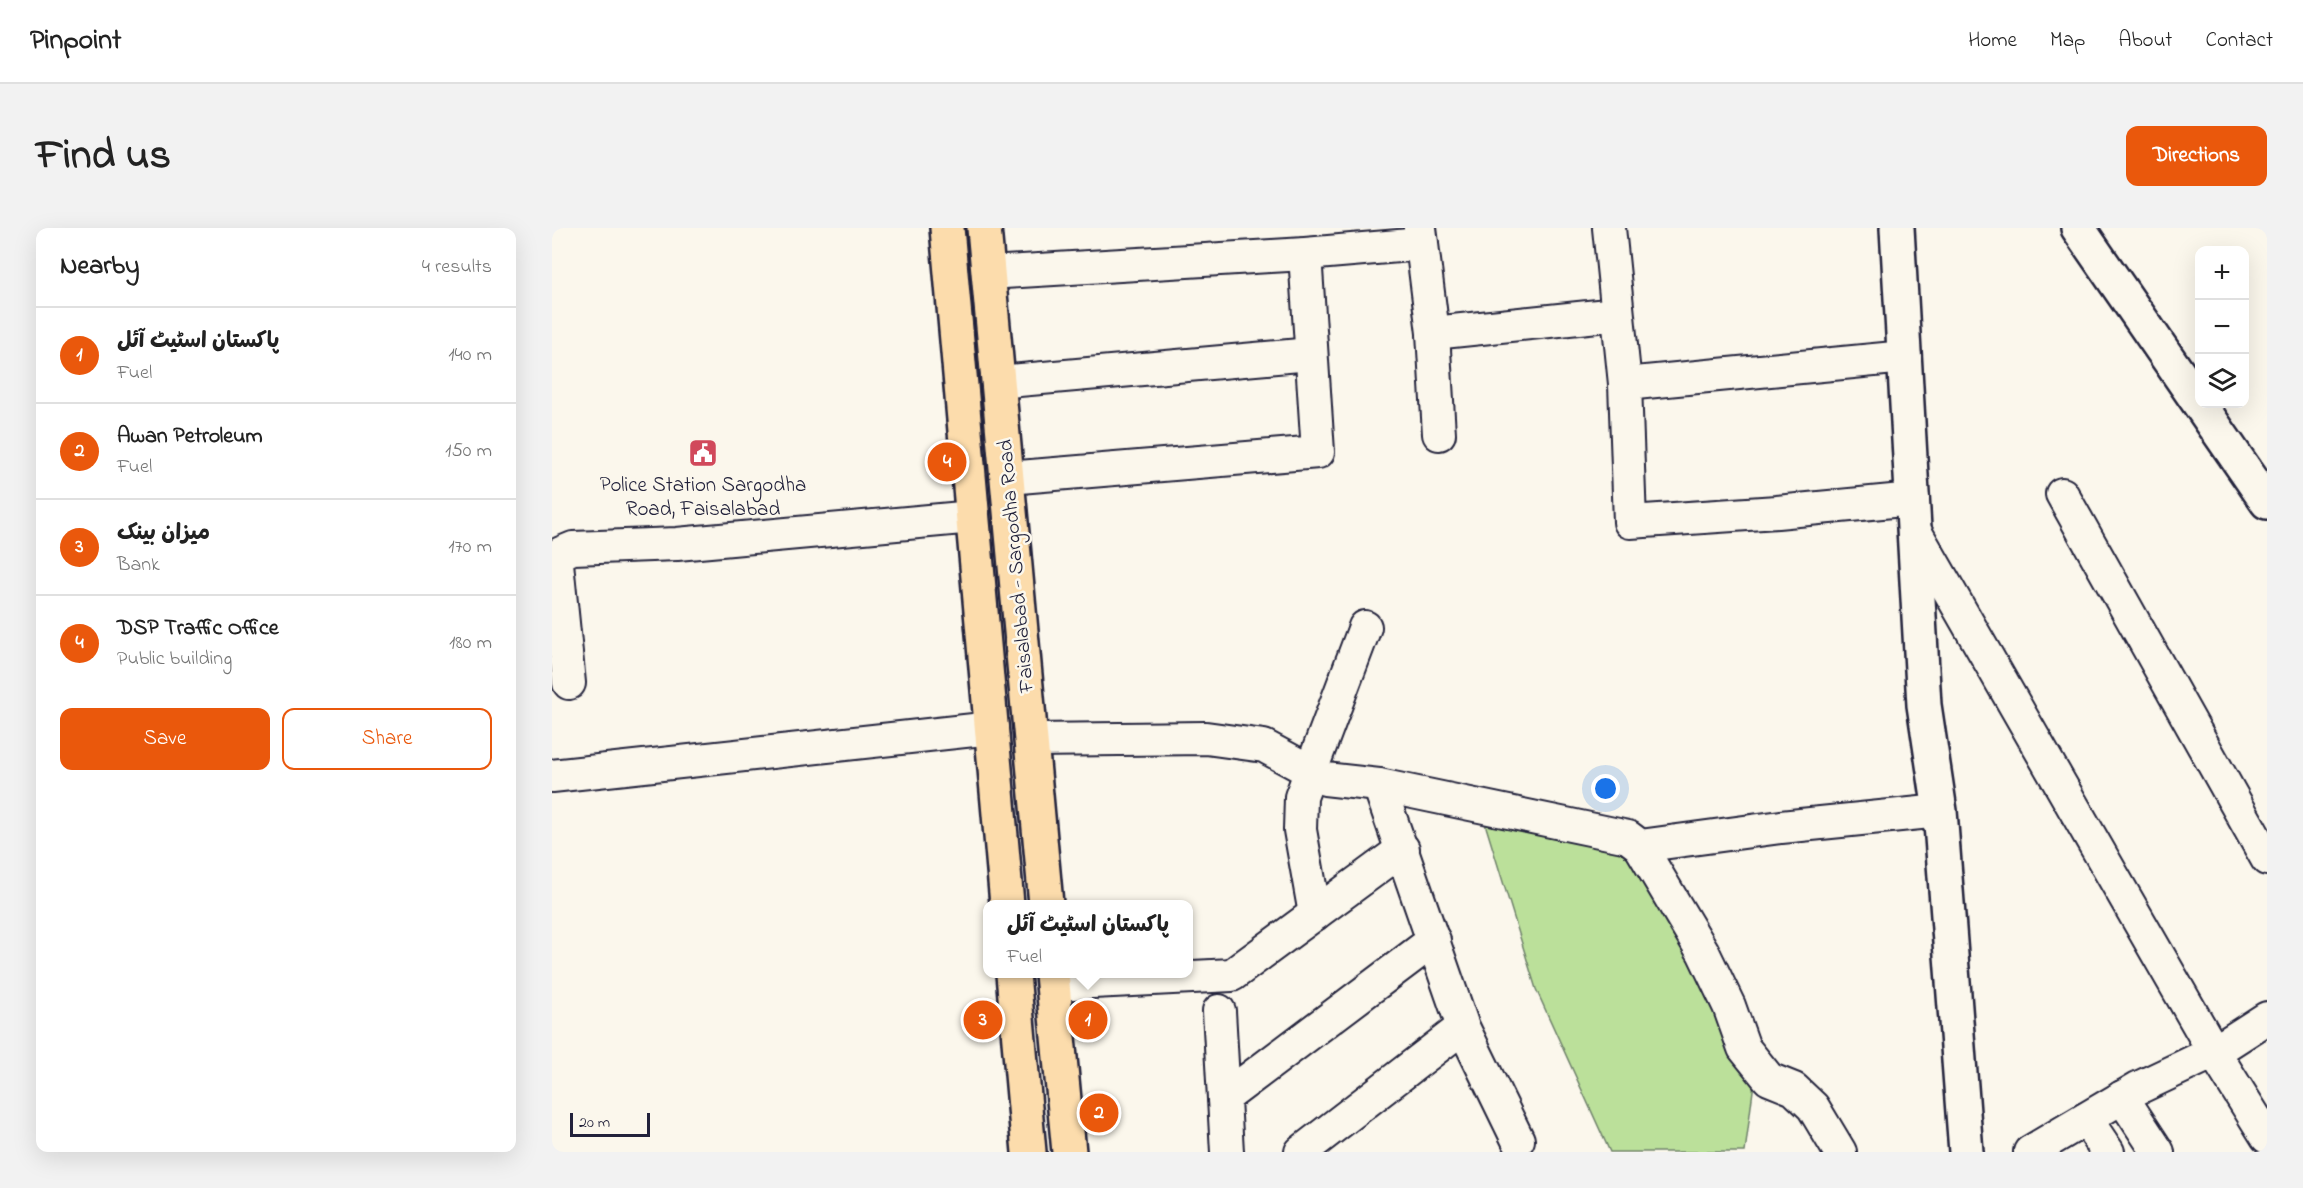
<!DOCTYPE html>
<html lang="en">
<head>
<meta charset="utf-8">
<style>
  :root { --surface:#fff; --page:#f2f2f2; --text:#222; --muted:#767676; --line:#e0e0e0; --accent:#ea580c }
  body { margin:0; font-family:"Indie Flower","Playpen Sans Arabic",sans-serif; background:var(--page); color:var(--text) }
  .controls { position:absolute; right:18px; top:18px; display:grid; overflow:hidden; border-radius:12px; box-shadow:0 6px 24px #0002 }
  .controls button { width:54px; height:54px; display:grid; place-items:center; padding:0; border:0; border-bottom:2px solid var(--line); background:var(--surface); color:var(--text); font:30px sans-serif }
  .scale { position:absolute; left:18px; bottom:15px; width:80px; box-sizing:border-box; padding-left:6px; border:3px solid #22223b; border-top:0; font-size:16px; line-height:21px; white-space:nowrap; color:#22223b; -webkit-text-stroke:4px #fbf7ec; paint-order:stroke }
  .you { position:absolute; left:1054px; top:561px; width:21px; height:21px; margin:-15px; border:4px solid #fff; border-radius:50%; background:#1a73e8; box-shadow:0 0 0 9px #1a73e833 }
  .badge { display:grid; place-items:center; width:39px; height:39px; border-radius:50%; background:var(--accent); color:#fff; font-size:20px; font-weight:700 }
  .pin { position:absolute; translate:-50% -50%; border:3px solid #fff; box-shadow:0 2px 6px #0006 }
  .popup { position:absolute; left:431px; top:672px; width:210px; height:78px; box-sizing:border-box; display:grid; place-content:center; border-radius:12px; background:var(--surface); filter:drop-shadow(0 2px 4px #0005); font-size:20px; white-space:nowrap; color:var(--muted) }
  .popup b { font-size:22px; color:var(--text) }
  .popup::after { content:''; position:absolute; left:50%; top:100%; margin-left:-12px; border:12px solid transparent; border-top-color:var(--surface) }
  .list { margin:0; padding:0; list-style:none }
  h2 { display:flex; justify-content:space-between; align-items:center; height:78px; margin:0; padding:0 24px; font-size:26px }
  h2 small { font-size:20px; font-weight:400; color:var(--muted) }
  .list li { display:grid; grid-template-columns:39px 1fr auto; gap:18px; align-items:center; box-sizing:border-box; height:96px; padding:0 24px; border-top:2px solid var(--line) }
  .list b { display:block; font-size:22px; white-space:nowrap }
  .list p { margin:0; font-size:20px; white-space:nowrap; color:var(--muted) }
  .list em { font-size:20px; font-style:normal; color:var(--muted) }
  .actions { display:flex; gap:12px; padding:18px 24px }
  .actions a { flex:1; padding:14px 0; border:2px solid var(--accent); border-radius:12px; text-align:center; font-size:21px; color:var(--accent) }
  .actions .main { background:var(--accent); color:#fff }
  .icon { flex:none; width:33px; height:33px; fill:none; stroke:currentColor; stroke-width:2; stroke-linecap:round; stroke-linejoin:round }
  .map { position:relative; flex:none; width:1715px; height:924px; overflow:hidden; border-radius:12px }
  header { display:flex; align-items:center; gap:36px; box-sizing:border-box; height:84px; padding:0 30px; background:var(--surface); border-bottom:2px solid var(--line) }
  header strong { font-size:28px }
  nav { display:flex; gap:33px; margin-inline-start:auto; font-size:21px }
  .intro { display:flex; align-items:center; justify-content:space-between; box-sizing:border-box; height:144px; padding:0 36px }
  h1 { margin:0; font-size:42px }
  .button { padding:15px 27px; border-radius:12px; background:var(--accent); color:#fff; font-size:21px; font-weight:700 }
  main { display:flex; gap:36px; padding:0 36px }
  aside { flex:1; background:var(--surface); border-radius:12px; box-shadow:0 6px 24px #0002 }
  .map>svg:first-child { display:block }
  .green { fill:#bbe09a; stroke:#6e816a; stroke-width:1.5 }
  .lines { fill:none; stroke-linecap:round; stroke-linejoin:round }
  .minor-casing { stroke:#22223b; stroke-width:36 }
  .tertiary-casing { stroke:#22223b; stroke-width:38 }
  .primary-casing { stroke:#22223b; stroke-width:38 }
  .minor { stroke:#fbf7ec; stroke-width:32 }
  .tertiary { stroke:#fbf7ec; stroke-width:33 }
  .primary { stroke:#fcdcac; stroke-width:33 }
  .labels { text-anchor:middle; stroke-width:5; stroke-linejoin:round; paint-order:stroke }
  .poi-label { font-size:21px; fill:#22223b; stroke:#fbf7ec }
  .street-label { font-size:21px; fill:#22223b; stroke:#fbf7ec }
</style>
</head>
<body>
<header>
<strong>Pinpoint</strong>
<nav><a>Home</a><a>Map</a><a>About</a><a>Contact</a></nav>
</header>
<div class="intro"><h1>Find us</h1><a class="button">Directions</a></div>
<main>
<aside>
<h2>Nearby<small>4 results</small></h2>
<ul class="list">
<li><span class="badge">1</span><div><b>پاکستان اسٹیٹ آئل</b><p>Fuel</p></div><em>140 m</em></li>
<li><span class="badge">2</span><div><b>Awan Petroleum</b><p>Fuel</p></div><em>150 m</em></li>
<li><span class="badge">3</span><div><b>میزان بینک</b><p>Bank</p></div><em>170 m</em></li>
<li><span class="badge">4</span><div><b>DSP Traffic Office</b><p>Public building</p></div><em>180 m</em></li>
</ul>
<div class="actions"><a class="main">Save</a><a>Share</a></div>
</aside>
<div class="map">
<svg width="1715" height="924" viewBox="0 0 1715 924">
  <rect width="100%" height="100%" fill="#fbf7ec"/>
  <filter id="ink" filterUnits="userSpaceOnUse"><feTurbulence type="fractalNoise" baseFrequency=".0167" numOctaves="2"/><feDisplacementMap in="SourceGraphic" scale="12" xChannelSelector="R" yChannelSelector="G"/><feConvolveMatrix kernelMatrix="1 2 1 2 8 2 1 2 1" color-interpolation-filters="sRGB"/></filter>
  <g filter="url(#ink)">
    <path class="green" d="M927,576L1073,624L1117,651L1203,847L1193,924H1058L984,761Z"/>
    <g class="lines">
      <g class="minor-casing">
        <g id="minor">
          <path d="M868,0L881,105L887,206"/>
          <path d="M1057,0L1073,156L1078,294L1225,284L1361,271"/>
          <path d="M436,45L753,26L870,16"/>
          <path d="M881,105L1065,86"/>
          <path d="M446,154L759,126"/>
          <path d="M1073,156L1353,129"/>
          <path d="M455,250L766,224L753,26"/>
          <path d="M1510,266L1715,631"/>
          <path d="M1364,305L1662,824L1715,909"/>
          <path d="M17,455L5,335L9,325L21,320L125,316L421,289"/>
          <path d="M480,512L654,510L712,518L773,551L827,557L1076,609L1088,618L1151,724L1177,778L1192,820L1217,851L1242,861L1261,879L1288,924"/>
          <path d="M0,548L440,500"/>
          <path d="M827,557L911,799L966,912"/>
          <path d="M1088,618L1229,599L1388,583"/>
          <path d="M763,686L748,602L749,569L813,399"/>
          <path d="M501,756L680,747L851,621"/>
          <path d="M667,783L675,924"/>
          <path d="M1570,869L1606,924"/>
          <path d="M672,870L882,712"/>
          <path d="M1534,891L1556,924"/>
          <path d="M749,924L911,799"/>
          <path d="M1478,924L1586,860L1662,824L1715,790"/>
        </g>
      </g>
      <g class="tertiary-casing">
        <g id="tertiary">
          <path d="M1345,0L1372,477L1388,583L1414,924"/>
          <path d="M1526,0L1715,274"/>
        </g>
      </g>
      <g class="primary-casing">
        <g id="primary">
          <path d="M395,0L455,676"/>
          <path d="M432,0L494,676"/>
          <path d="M461,746L477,924"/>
          <path d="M500,746L517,924"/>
        </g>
      </g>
      <use href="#minor" class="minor"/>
      <use href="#tertiary" class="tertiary"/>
      <use href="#primary" class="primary"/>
    </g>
  </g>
  <defs>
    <g id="civic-square" transform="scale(1.5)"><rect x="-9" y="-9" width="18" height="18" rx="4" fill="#d1495b" stroke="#fbf7ec"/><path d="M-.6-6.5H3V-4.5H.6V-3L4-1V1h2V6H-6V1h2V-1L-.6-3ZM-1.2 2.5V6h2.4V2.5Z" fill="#fff"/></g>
  </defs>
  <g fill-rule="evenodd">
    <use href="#civic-square" x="151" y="225"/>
  </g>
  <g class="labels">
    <g class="poi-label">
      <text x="151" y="263">Police Station Sargodha<tspan x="151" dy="24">Road, Faisalabad</tspan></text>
    </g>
    <g class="street-label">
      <text transform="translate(463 338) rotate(-95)" y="7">Faisalabad - Sargodha Road</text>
    </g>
  </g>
</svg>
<div class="controls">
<button>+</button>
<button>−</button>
<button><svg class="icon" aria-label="layers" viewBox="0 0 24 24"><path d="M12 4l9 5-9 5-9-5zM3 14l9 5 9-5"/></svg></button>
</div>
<div class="scale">20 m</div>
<div class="you"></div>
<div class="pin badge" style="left:536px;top:792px">1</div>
<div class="popup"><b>پاکستان اسٹیٹ آئل</b>Fuel</div>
<div class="pin badge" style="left:547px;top:885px">2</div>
<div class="pin badge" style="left:431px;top:792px">3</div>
<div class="pin badge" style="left:395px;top:234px">4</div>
</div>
</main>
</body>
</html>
